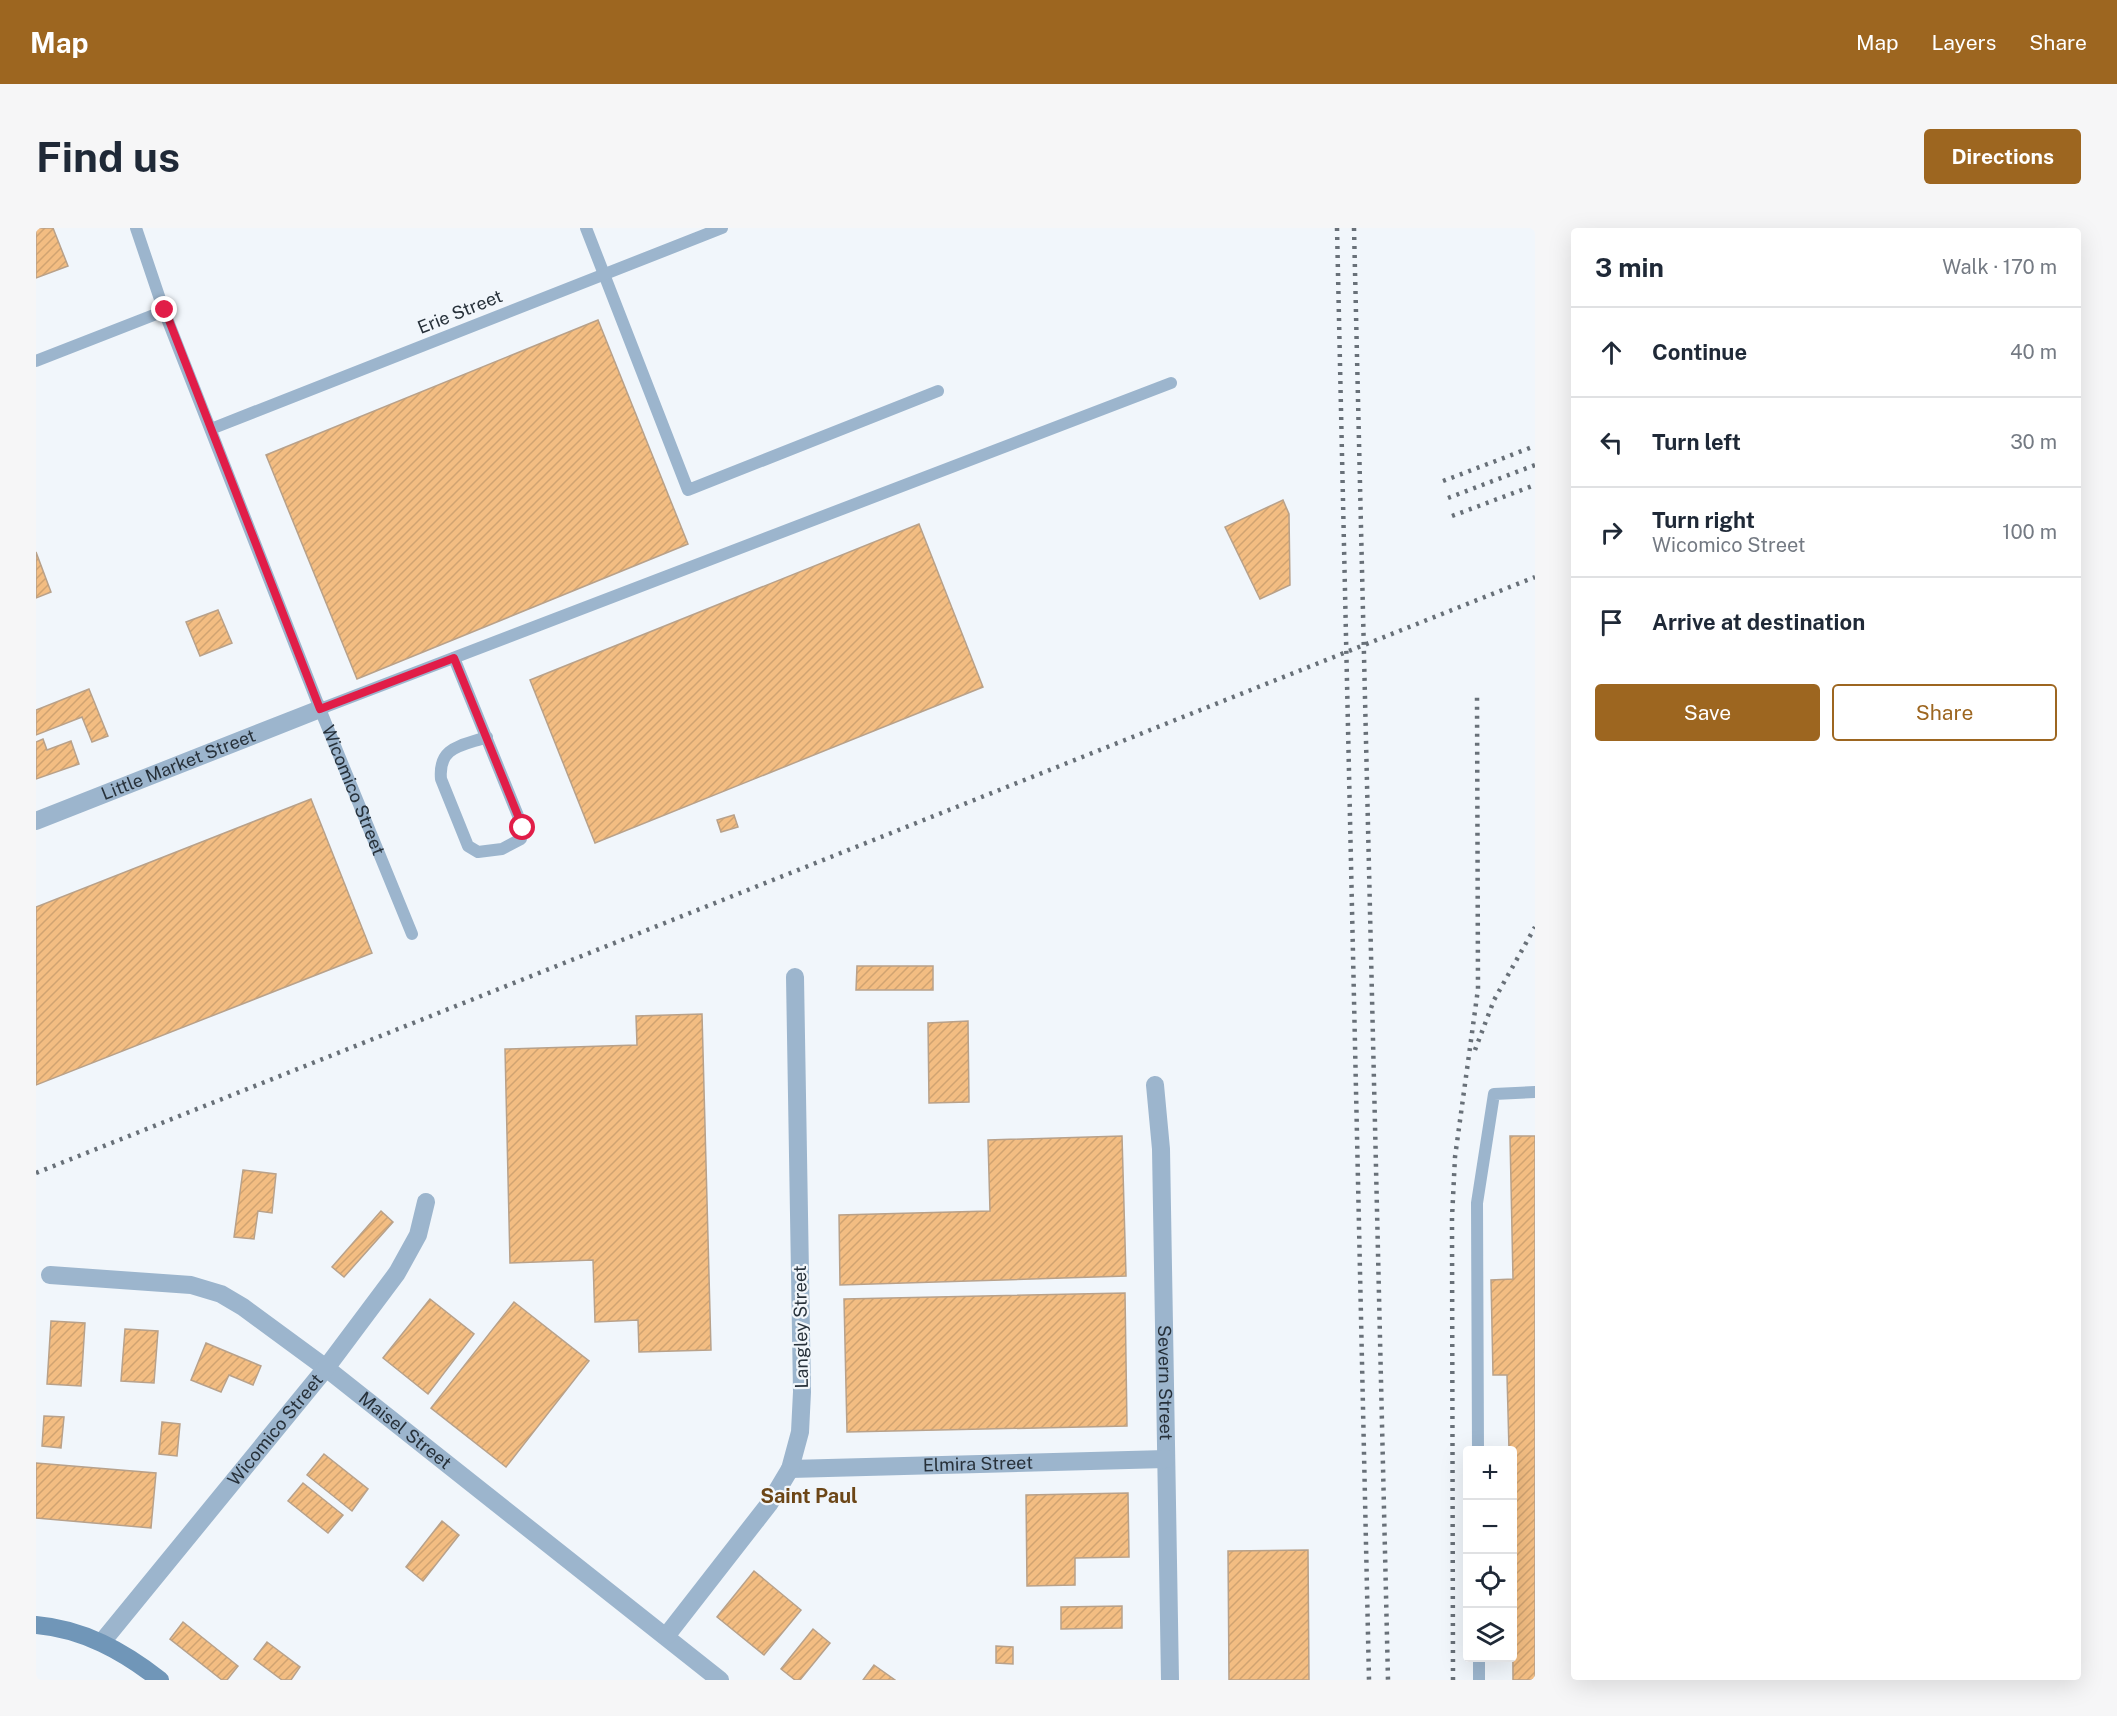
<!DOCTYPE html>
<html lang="en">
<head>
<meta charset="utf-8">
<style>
  :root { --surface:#fff; --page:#f6f6f7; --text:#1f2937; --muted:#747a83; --line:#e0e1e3; --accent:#9d6620 }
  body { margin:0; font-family:"Public Sans",sans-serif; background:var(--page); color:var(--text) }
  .controls { position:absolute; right:18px; bottom:18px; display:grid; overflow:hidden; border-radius:6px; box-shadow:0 6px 24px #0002 }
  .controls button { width:54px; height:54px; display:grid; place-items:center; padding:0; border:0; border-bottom:2px solid var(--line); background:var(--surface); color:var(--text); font:30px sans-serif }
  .stop { position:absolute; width:18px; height:18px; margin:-14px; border:4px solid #e11d48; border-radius:50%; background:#fff }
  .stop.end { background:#e11d48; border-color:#fff; box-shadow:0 2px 6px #0008 }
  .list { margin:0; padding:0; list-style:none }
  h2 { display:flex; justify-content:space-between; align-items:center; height:78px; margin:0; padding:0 24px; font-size:26px }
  h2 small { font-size:20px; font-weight:400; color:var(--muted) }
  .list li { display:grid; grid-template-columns:39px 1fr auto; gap:18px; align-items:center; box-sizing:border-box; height:90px; padding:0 24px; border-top:2px solid var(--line) }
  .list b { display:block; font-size:22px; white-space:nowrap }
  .list p { margin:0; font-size:20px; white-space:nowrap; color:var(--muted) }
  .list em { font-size:20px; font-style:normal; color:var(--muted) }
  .actions { display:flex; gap:12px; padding:18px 24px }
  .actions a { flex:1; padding:14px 0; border:2px solid var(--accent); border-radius:6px; text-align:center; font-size:21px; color:var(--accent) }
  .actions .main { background:var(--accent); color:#fff }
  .icon { flex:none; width:33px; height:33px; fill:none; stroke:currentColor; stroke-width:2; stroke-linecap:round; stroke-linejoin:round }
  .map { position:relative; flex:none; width:1499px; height:1452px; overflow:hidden; border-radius:6px }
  header { display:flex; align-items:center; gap:36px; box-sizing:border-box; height:84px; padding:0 30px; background:var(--accent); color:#fff }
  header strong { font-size:28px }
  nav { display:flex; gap:33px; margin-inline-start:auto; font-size:21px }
  .intro { display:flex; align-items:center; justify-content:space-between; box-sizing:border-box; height:144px; padding:0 36px }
  h1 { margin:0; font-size:42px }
  .button { padding:15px 27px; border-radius:6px; background:var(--accent); color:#fff; font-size:21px; font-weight:700 }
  main { display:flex; gap:36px; padding:0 36px }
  aside { flex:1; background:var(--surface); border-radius:6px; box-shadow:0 6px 24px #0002 }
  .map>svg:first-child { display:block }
  .building { fill:url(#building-hatch); stroke:#b8a18a; stroke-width:1.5 }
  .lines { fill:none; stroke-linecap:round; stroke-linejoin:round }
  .lane { stroke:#9cb5cd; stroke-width:12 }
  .street { stroke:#9cb5cd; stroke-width:18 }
  .secondary { stroke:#7096b8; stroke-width:18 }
  .rail { stroke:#687078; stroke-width:4.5; stroke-dasharray:3 6; stroke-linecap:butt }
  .route { stroke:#e11d48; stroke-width:8 }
  .labels { text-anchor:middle; stroke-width:4.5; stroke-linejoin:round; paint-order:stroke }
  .street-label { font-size:18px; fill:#27313a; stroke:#f1f6fb }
  .neighbourhood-label { font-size:20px; font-weight:bold; fill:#6c4617; stroke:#f1f6fb }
</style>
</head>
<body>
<header>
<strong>Map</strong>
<nav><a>Map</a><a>Layers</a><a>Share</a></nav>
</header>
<div class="intro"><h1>Find us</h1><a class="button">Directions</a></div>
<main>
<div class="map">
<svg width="1499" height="1452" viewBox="0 0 1499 1452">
  <defs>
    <pattern id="building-hatch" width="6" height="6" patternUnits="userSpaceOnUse" patternTransform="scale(1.5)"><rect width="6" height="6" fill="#f3bd82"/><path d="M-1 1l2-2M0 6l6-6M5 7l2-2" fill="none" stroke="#d0a371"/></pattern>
  </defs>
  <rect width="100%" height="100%" fill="#f1f6fb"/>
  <g class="building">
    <path d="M0,0H17L32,38L0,50Z"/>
    <path d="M562,92L652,316L321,451L230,227Z"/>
    <path d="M1247,272L1253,286L1254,357L1224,371L1189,299Z"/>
    <path d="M883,296L947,459L559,615L494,452Z"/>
    <path d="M0,324L15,364L0,370Z"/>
    <path d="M182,382L196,415L164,428L150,394Z"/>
    <path d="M53,461L72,508L56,514L46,489L0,507V482Z"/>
    <path d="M7,511L11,522L35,513L43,536L0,551V514Z"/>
    <path d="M275,571L336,725L0,857V679Z"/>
    <path d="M698,587L702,599L685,604L681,592Z"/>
    <path d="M821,738H897V762H820Z"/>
    <path d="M666,786L675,1122L603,1124L602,1092L559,1094L557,1032L474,1035L469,821L601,817L600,788Z"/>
    <path d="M932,793L933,874L893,875L892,795Z"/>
    <path d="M1086,908L1090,1048L804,1057L803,987L954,983L952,912Z"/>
    <path d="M1474,908H1499V1452H1477L1476,1222H1473L1471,1147H1457L1455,1052L1477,1051Z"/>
    <path d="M207,942L240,946L236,985L222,983L218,1011L198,1009Z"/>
    <path d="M345,983L357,994L308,1049L296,1039Z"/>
    <path d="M1089,1065L1091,1198L811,1204L808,1071Z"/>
    <path d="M394,1071L438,1106L392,1166L347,1130Z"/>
    <path d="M478,1074L553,1133L470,1239L395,1180Z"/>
    <path d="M15,1093L49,1095L45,1158L11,1156Z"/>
    <path d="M89,1101L122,1103L118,1155L85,1153Z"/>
    <path d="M170,1115L225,1138L217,1157L193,1147L185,1164L155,1152Z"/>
    <path d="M8,1188L28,1189L25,1220L6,1218Z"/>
    <path d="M126,1194L144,1196L141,1228L123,1226Z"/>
    <path d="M288,1226L332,1261L316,1283L271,1247Z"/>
    <path d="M0,1235L120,1245L115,1300L0,1290Z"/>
    <path d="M267,1255L307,1287L292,1305L252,1273Z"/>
    <path d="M1092,1265L1093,1329L1039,1330V1357L991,1358L990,1267Z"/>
    <path d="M406,1293L423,1307L387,1353L370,1339Z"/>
    <path d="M1272,1322L1273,1452H1193L1192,1323Z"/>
    <path d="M718,1343L765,1382L728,1427L681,1389Z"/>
    <path d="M1086,1378V1400L1025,1401V1379Z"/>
    <path d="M147,1394L202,1438L191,1452H186L134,1411Z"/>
    <path d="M777,1401L794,1415L764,1452H759L745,1441Z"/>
    <path d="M231,1414L264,1439L255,1452H246L218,1431Z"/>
    <path d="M960,1418L977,1419V1436L960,1435Z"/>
    <path d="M838,1437L859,1452H827Z"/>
  </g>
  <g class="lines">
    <g class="lane">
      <path id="s1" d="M100,0L128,83L284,481L376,706"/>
      <path d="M550,0L652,262L902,163"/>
      <path d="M0,133L128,83"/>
      <path d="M175,201L686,0"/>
      <path d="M418,430L487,600L485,611L466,621L442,624L432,618L405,551C402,518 426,518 451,509"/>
      <path d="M284,481L1135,155"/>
      <path d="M1442,1222L1441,975L1458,866L1499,864"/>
      <path d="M1443,1430V1452"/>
    </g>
    <g class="street">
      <path id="s2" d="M0,593L284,481"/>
      <path id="s3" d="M1119,857L1125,921L1134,1452"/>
      <path id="s4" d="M14,1047L155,1057L185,1066L207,1079L290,1140L684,1452"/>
      <path id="s5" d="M754,1241L1130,1231"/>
      <path d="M631,1407L733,1276L754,1241L764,1204L766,1164L759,749"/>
      <path id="s6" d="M66,1414L290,1140L361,1045L382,1007L390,974"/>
    </g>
    <path class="secondary" d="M0,1397C47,1401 87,1423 124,1452"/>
    <g class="rail">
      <path d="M1301,0L1333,1452"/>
      <path d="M1318,0L1352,1452"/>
      <path d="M1407,253L1499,218"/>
      <path d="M1412,270L1499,237"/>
      <path d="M1416,288L1499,257"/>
      <path d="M1439,822L1458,772L1499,699"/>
      <path d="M0,945L1499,349"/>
      <path d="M1417,1452L1416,990L1419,929L1442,761L1441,466"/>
    </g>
  </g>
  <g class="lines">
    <path class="route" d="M129,82L284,481L418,430L487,600"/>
  </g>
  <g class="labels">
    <g class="street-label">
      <text transform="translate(424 84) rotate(-22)" y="6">Erie Street</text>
      <text dy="6" stroke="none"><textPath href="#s2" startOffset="153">Little Market Street</textPath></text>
      <text dy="6" stroke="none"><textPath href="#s1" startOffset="603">Wicomico Street</textPath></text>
      <text transform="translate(765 1099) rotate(-91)" y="6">Langley Street</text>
      <text dy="6" stroke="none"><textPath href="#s3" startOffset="298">Severn Street</textPath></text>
      <text dy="6" stroke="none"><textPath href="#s6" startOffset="274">Wicomico Street</textPath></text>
      <text dy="6" stroke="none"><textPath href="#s4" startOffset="402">Maisel Street</textPath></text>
      <text dy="6" stroke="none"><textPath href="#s5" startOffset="188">Elmira Street</textPath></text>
    </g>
    <g class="neighbourhood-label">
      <text x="773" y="1275">Saint Paul</text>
    </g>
  </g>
</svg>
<div class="controls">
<button>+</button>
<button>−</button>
<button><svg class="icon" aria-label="locate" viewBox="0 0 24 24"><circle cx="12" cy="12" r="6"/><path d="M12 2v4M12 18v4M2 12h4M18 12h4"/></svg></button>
<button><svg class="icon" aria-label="layers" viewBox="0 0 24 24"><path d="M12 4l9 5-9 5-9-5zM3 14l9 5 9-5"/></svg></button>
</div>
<div class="stop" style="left:487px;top:600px"></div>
<div class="stop end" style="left:129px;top:82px"></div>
</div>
<aside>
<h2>3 min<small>Walk · 170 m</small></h2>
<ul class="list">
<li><svg class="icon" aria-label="ahead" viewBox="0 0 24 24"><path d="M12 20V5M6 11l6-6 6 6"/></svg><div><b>Continue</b></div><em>40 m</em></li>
<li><svg class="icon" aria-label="left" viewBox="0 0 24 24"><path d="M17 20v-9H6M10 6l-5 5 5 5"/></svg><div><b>Turn left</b></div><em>30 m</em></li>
<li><svg class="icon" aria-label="right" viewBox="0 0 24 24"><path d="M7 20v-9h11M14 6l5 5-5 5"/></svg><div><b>Turn right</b><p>Wicomico Street</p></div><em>100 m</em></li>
<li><svg class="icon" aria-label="arrive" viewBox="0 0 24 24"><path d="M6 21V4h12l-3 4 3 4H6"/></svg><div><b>Arrive at destination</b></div></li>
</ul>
<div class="actions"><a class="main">Save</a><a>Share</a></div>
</aside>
</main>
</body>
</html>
